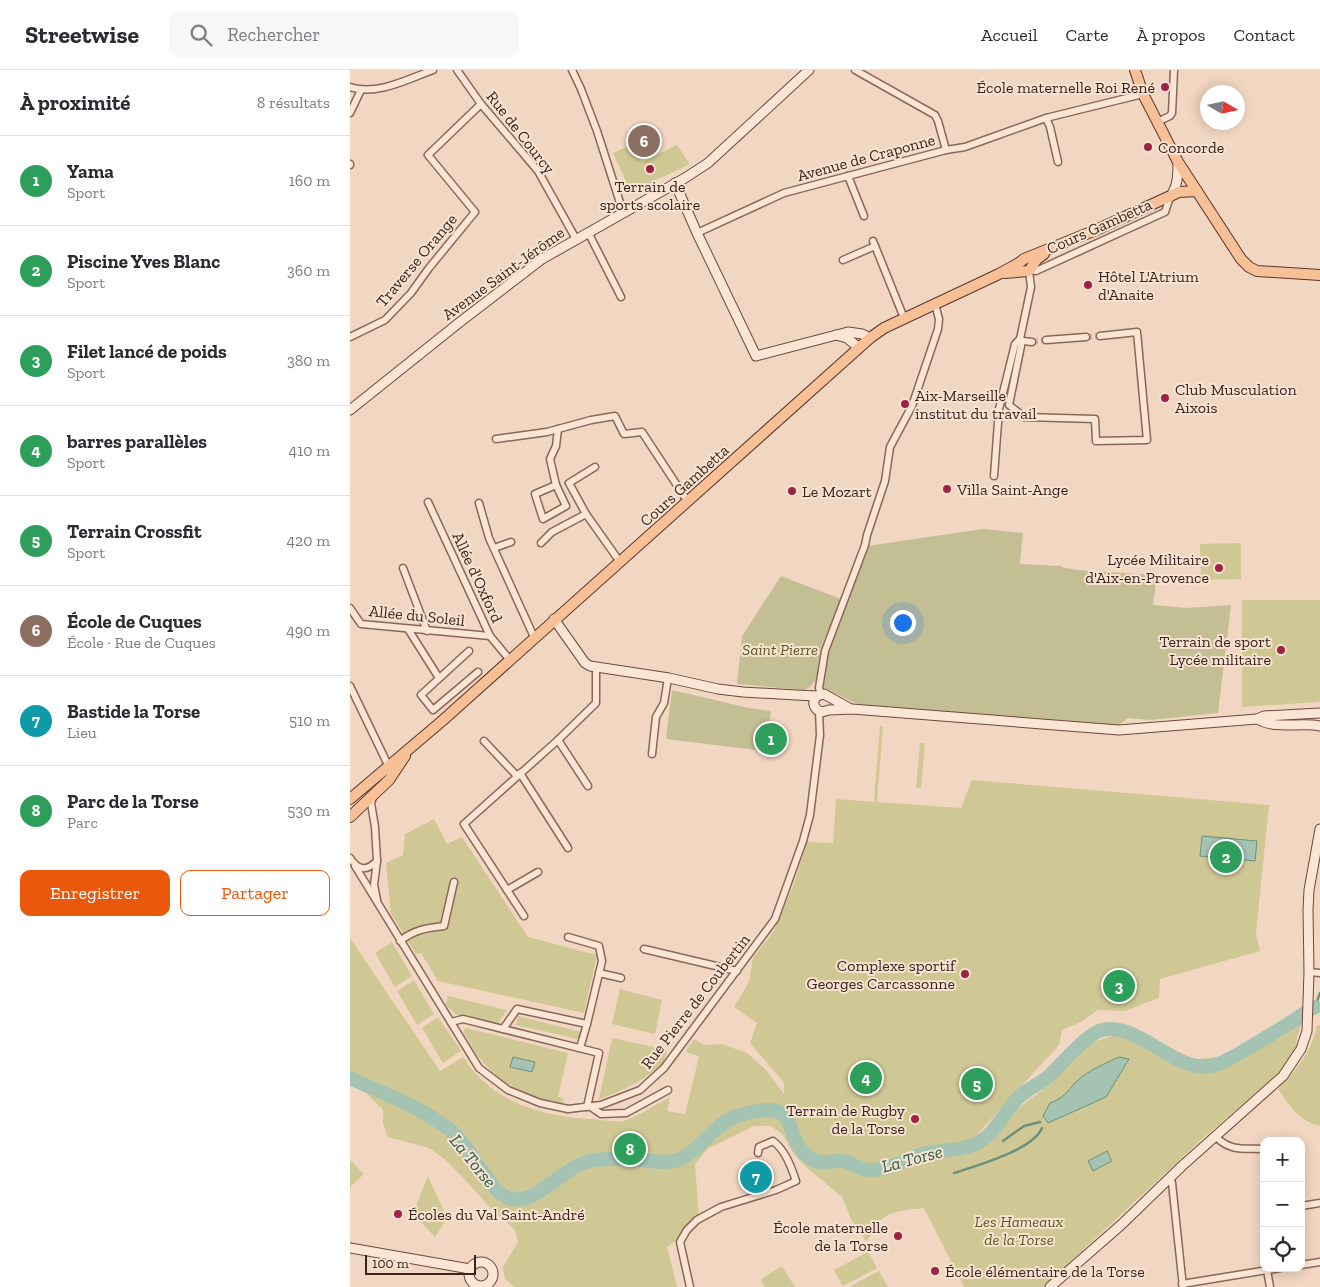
<!DOCTYPE html>
<html lang="fr">
<head>
<meta charset="utf-8">
<style>
  :root { --surface:#fff; --page:#f7f7f7; --text:#2b2b33; --muted:#7c7c81; --line:#e1e1e2; --accent:#ea580c }
  body { margin:0; font-family:"Zilla Slab",serif; background:var(--page); color:var(--text) }
  .controls { position:absolute; right:15px; bottom:15px; display:grid; overflow:hidden; border-radius:10px; box-shadow:0 2px 12px #0003 }
  .controls button { width:45px; height:45px; display:grid; place-items:center; padding:0; border:0; border-bottom:1px solid var(--line); background:var(--surface); color:var(--text); font:25px sans-serif }
  .compass { position:absolute; left:850px; top:15px; width:45px; height:45px; border-radius:50%; background:var(--surface); box-shadow:0 2px 12px #0003; rotate:99deg }
  .scale { position:absolute; left:15px; bottom:12px; width:111px; box-sizing:border-box; padding-left:5px; border:2px solid #3b231c; border-top:0; font-size:14px; line-height:18px; white-space:nowrap; color:#3b231c; -webkit-text-stroke:4px #f8e3d1; paint-order:stroke }
  .you { position:absolute; left:552px; top:552px; width:18px; height:18px; margin:-12px; border:4px solid #fff; border-radius:50%; background:#1a73e8; box-shadow:0 0 0 8px #1a73e833 }
  .badge { display:grid; place-items:center; width:32px; height:32px; border-radius:50%; background:var(--accent); color:#fff; font-size:16px; font-weight:700 }
  .pin { position:absolute; translate:-50% -50%; border:2px solid #fff; box-shadow:0 1px 5px #0006 }
  .list { margin:0; padding:0; list-style:none }
  h2 { display:flex; justify-content:space-between; align-items:center; height:65px; margin:0; padding:0 20px; font-size:21px }
  h2 small { font-size:16px; font-weight:400; color:var(--muted) }
  .list li { display:grid; grid-template-columns:32px 1fr auto; gap:15px; align-items:center; box-sizing:border-box; height:90px; padding:0 20px; border-top:1px solid var(--line) }
  .list b { display:block; font-size:19px; white-space:nowrap }
  .list p { margin:0; font-size:16px; white-space:nowrap; color:var(--muted) }
  .list em { font-size:16px; font-style:normal; color:var(--muted) }
  .actions { display:flex; gap:10px; padding:15px 20px }
  .actions a { flex:1; padding:11px 0; border:1px solid var(--accent); border-radius:10px; text-align:center; font-size:18px; color:var(--accent) }
  .actions .main { background:var(--accent); color:#fff }
  .icon { flex:none; width:28px; height:28px; fill:none; stroke:currentColor; stroke-width:2; stroke-linecap:round; stroke-linejoin:round }
  .map { position:relative; flex:none; width:970px; height:1217px; overflow:hidden }
  header { display:flex; align-items:center; gap:30px; box-sizing:border-box; height:70px; padding:0 25px; background:var(--surface); border-bottom:1px solid var(--line) }
  header strong { font-size:24px }
  nav { display:flex; gap:28px; margin-inline-start:auto; font-size:18px }
  .search { width:350px; height:45px; background:var(--page); display:flex; align-items:center; gap:12px; box-sizing:border-box; padding:0 18px; border-radius:10px; color:var(--muted); font-size:19px }
  main { display:flex }
  aside { flex:1; background:var(--surface) }
  .map>svg:first-child { display:block }
  .green { fill:#d0c894 }
  .cemetery { fill:#c4be94 }
  .water { fill:#a4c3b2; stroke:#6a927e }
  .lines { fill:none; stroke-linecap:round; stroke-linejoin:round }
  .stream { stroke:#6a927e; stroke-width:2.5 }
  .river { stroke:#a4c3b2; stroke-width:14 }
  .street-tunnel { stroke:#cdb3a0; stroke-width:6; stroke-dasharray:6 3; stroke-linecap:butt }
  .street-casing { stroke:#8c6657; stroke-width:9 }
  .secondary-casing { stroke:#6e473a; stroke-width:11 }
  .primary-casing { stroke:#59352c; stroke-width:12 }
  .street { stroke:#fbe6d5; stroke-width:6 }
  .secondary { stroke:#fbe6d5; stroke-width:9 }
  .primary { stroke:#f7c096; stroke-width:10 }
  .poi-dot { fill:#a02243; stroke:#f8e3d1; stroke-width:2 }
  .labels { text-anchor:middle; stroke-width:4; stroke-linejoin:round; paint-order:stroke }
  .poi-label { font-size:16px; fill:#3b231c; stroke:#f8e3d1; text-anchor:start }
  .street-label { font-size:16px; fill:#3b231c; stroke:#f8e3d1 }
  .park-label { font-size:16px; font-style:italic; fill:#595921; stroke:#f8e3d1 }
  .water-label { font-size:18px; font-style:italic; fill:#2a5c4c; stroke:#f8e3d1 }
</style>
</head>
<body>
<header>
<strong>Streetwise</strong>
<div class="search"><svg class="icon" aria-label="search" viewBox="0 0 24 24"><circle cx="10" cy="10" r="6"/><path d="M15 15l6 6"/></svg>Rechercher</div>
<nav><a>Accueil</a><a>Carte</a><a>À propos</a><a>Contact</a></nav>
</header>
<main>
<aside>
<h2>À proximité<small>8 résultats</small></h2>
<ul class="list">
<li><span class="badge" style="background:#2e9e5b">1</span><div><b>Yama</b><p>Sport</p></div><em>160 m</em></li>
<li><span class="badge" style="background:#2e9e5b">2</span><div><b>Piscine Yves Blanc</b><p>Sport</p></div><em>360 m</em></li>
<li><span class="badge" style="background:#2e9e5b">3</span><div><b>Filet lancé de poids</b><p>Sport</p></div><em>380 m</em></li>
<li><span class="badge" style="background:#2e9e5b">4</span><div><b>barres parallèles</b><p>Sport</p></div><em>410 m</em></li>
<li><span class="badge" style="background:#2e9e5b">5</span><div><b>Terrain Crossfit</b><p>Sport</p></div><em>420 m</em></li>
<li><span class="badge" style="background:#8d6e63">6</span><div><b>École de Cuques</b><p>École · Rue de Cuques</p></div><em>490 m</em></li>
<li><span class="badge" style="background:#0f9aa8">7</span><div><b>Bastide la Torse</b><p>Lieu</p></div><em>510 m</em></li>
<li><span class="badge" style="background:#2e9e5b">8</span><div><b>Parc de la Torse</b><p>Parc</p></div><em>530 m</em></li>
</ul>
<div class="actions"><a class="main">Enregistrer</a><a>Partager</a></div>
</aside>
<div class="map">
<svg width="970" height="1217" viewBox="0 0 970 1217">
  <rect width="100%" height="100%" fill="#f1d7c1"/>
  <g class="green">
    <path d="M283,74L292,92L327,75L340,94L281,122L263,83Z"/>
    <path d="M891,473V509L851,510L850,474Z"/>
    <path d="M892,530H970V630L969,632L892,637Z"/>
    <path d="M530,656H533L527,732L611,738L622,710L919,735L906,864L910,881L810,909L809,928L775,941L748,940L729,953L712,960L709,975L623,1069L666,1040L700,1014L729,976L777,962L792,969L829,991L876,986L945,945L956,941L947,967L946,976L939,990L927,1005L852,1069L693,1217H614L574,1138C560,1140 539,1140 529,1152C524,1158 522,1165 516,1171L502,1151L492,1127L455,1096L443,1083L433,1065L421,1056H404L357,1079L345,1095L349,1146L342,1148L331,1167L317,1177L327,1217H165L155,1209L153,1197L168,1172L165,1160L135,1133L131,1127L97,1091L79,1078L38,1067L33,1054V1040L0,1007V868L90,1001L113,987C143,1033 190,1046 242,1049C252,1050 263,1052 273,1051C281,1050 311,1032 320,1027L317,1041L335,1044L349,986L338,983L336,981L344,969L354,975L372,974L397,983L415,999L434,1024V1013L400,973L407,953L384,937L399,912L403,888L424,861L444,814L457,772L483,773L486,729L526,732L524,731Z"/>
    <path d="M570,673H575L571,718H566Z"/>
    <path d="M84,749L97,774L112,767L178,867L247,885L234,943L88,911L71,883L66,884L41,844L36,793L53,785L55,764Z"/>
    <path d="M42,872L62,906L45,917L25,883Z"/>
    <path d="M64,910L84,944L67,955L47,921Z"/>
    <path d="M270,919L312,930L305,964L262,954Z"/>
    <path d="M98,926L157,940L147,955L107,945L96,935Z"/>
    <path d="M168,946L231,962L228,969L166,955Z"/>
    <path d="M88,947L111,981L93,993L72,958Z"/>
    <path d="M967,955H970V1056C947,1050 941,1037 928,1019C946,1000 962,982 967,955Z"/>
    <path d="M116,958L218,983L208,1027L214,1028L212,1035C181,1026 153,1017 132,991C124,982 119,971 113,962Z"/>
    <path d="M262,968L317,980C316,985 315,991 311,995C297,1009 268,1023 249,1029Z"/>
    <path d="M0,1090L14,1104L0,1117Z"/>
    <path d="M78,1106L97,1148L85,1167L63,1144Z"/>
    <path d="M518,1182L527,1198L493,1216L484,1200Z"/>
    <path d="M432,1196L445,1217H415L411,1209Z"/>
    <path d="M529,1201L538,1217H499Z"/>
  </g>
  <g class="cemetery">
    <path d="M633,459L673,463L670,494L711,496V497L727,500L807,505L803,535L836,538L881,535L868,643L800,650L778,648L769,655L507,634L472,617L475,586L517,476Z"/>
    <path d="M431,506L491,529L470,580L466,610L459,618L453,620L387,614L392,566Z"/>
    <path d="M322,620L399,638L421,641L415,681L316,669Z"/>
  </g>
  <g class="water">
    <path d="M852,766L907,771L905,791L850,786Z"/>
    <path d="M163,987L185,992L182,1002L160,997Z"/>
    <path d="M769,987L779,989L756,1027L698,1053L693,1046L700,1033C716,1027 716,1022 727,1011C739,1000 754,994 769,987Z"/>
    <path d="M757,1081L762,1091L743,1101L738,1091Z"/>
  </g>
  <g class="lines">
    <g class="stream">
      <path d="M970,923L965,937L970,939"/>
      <path d="M653,1071L674,1056L690,1052"/>
      <path d="M604,1103C626,1096 683,1080 692,1058"/>
    </g>
    <path class="river" d="M0,1008C32,1023 80,1041 106,1065C121,1080 142,1125 161,1129C188,1134 212,1098 237,1092C256,1087 280,1089 300,1091C309,1092 318,1093 328,1090C351,1081 363,1054 387,1046C458,1023 428,1071 463,1090C472,1095 482,1090 492,1091C503,1092 511,1102 524,1100C542,1099 556,1089 573,1084C590,1080 607,1081 623,1075C645,1066 651,1046 666,1030C675,1020 688,1015 698,1007C711,995 735,966 749,961C785,948 824,1003 861,996C872,994 883,987 892,982C908,972 925,963 941,952C950,947 956,941 965,937"/>
    <g class="street-tunnel">
      <path d="M736,267L750,266"/>
      <path d="M682,272L696,270"/>
    </g>
    <g class="street-casing">
      <g id="street">
        <path d="M107,0L131,34L188,101L226,169"/>
        <path d="M222,0L231,19L247,61L273,142"/>
        <path d="M505,0L585,45L588,51L596,80"/>
        <path d="M0,17C27,26 58,9 83,0"/>
        <path d="M0,43L11,20"/>
        <path d="M696,48L700,57L708,92"/>
        <path d="M807,52L820,46L822,43L824,0"/>
        <path d="M0,94V95"/>
        <path d="M498,106L514,146"/>
        <path d="M238,162L271,227"/>
        <path d="M347,163L434,123L596,80L615,77L696,48L793,24"/>
        <path d="M523,171L554,248"/>
        <path d="M493,190L525,176"/>
        <path d="M681,200L686,201L815,142L820,127"/>
        <path d="M0,267L35,250L61,223L79,198L125,142L78,85L131,34"/>
        <path d="M670,269L681,217L679,201"/>
        <path d="M670,269L673,271L682,272"/>
        <path d="M696,270L736,267"/>
        <path d="M672,271L659,335L674,347L745,349L746,371L797,370L787,262L750,266"/>
        <path d="M146,369L197,362L241,350L265,346L274,364L292,362L338,432"/>
        <path d="M245,397L219,413L236,444L270,492"/>
        <path d="M644,406L649,339L665,274L670,269"/>
        <path d="M206,415L216,436L193,449L185,424Z"/>
        <path d="M206,415L200,389L206,376L208,359"/>
        <path d="M78,432L140,566L160,590"/>
        <path d="M129,433L139,468L184,567"/>
        <path d="M191,473L202,462L236,444"/>
        <path d="M144,478L161,472"/>
        <path d="M53,498L77,561"/>
        <path d="M0,538L11,554L140,566"/>
        <path d="M58,559L89,608"/>
        <path d="M119,581L71,625L83,640L128,602"/>
        <path d="M0,616L38,695"/>
        <path d="M471,624L469,618L475,581L515,475L517,465L535,411L540,377L562,336L588,259L589,249L585,234"/>
        <path d="M208,670L238,716"/>
        <path d="M134,671L167,706"/>
        <path d="M302,684L306,647L314,633L318,608"/>
        <path d="M170,703L218,778"/>
        <path d="M0,788C8,800 16,802 27,791L25,757L21,733L23,727"/>
        <path d="M27,791L24,815L27,830"/>
        <path d="M5,796L129,998L158,1020L190,1033L218,1039L251,1035L290,1020L314,998L425,849L453,771L460,745L470,665L469,641"/>
        <path d="M157,820L188,802"/>
        <path d="M174,846L114,754L208,670L246,633V597"/>
        <path d="M218,867L249,876L252,891L237,954"/>
        <path d="M50,871C64,860 76,858 94,856L104,812"/>
        <path d="M294,879L387,901"/>
        <path d="M959,902L970,903"/>
        <path d="M249,903L271,908"/>
        <path d="M101,952L113,949L249,983L237,1037"/>
        <path d="M153,959L167,939L237,954L230,978"/>
        <path d="M241,1037L251,1044L276,1043L318,1020"/>
        <path d="M866,1067C881,1082 894,1078 914,1079"/>
        <path d="M820,1108L822,1113L833,1217"/>
        <path d="M951,1136L970,1133"/>
        <path d="M951,1195L970,1192"/>
        <path d="M917,1200L920,1217"/>
        <path d="M832,1214L930,1198"/>
        <path d="M127,1217L128,1216"/>
        <path d="M340,1217L330,1172L337,1160L347,1150L371,1137L426,1120L446,1111C441,1096 435,1080 423,1071L409,1077L408,1083"/>
      </g>
    </g>
    <g class="secondary-casing">
      <g id="secondary">
        <path d="M325,113L347,163L406,286L498,262L512,264L520,268"/>
        <path d="M820,127C828,116 828,105 828,92"/>
        <path d="M486,265L497,268L508,277"/>
        <path d="M0,340L110,252L192,189L335,108L358,93L459,0"/>
        <path d="M204,549L235,593L240,596L319,608L368,619L393,622L446,625L467,626L474,624L499,638"/>
        <path d="M467,626C461,632 464,640 472,642L479,640L502,639L769,660L907,649L914,646L970,643"/>
        <path d="M907,649C927,660 948,652 970,656"/>
        <path d="M0,1178L120,1199"/>
        <circle cx="131" cy="1204" r="12"/>
        <path d="M700,1217L771,1155L832,1096L933,1006L951,979L957,961L959,902L958,840L959,820L970,759"/>
      </g>
    </g>
    <g class="primary-casing">
      <g id="primary">
        <path d="M785,0L793,24L828,92L891,189L899,197L907,201L970,205"/>
        <path d="M655,203L679,201L687,189L694,184"/>
        <path d="M0,729L92,651L520,268L534,258L649,204L669,193L674,189L746,160L829,122L847,121"/>
        <path d="M0,747L39,710L55,686"/>
      </g>
    </g>
    <use href="#street" class="street"/>
    <use href="#secondary" class="secondary"/>
    <use href="#primary" class="primary"/>
  </g>
  <g class="poi-dot">
    <circle cx="815" cy="17" r="5"/>
    <circle cx="798" cy="77" r="5"/>
    <circle cx="300" cy="99" r="5"/>
    <circle cx="738" cy="215" r="5"/>
    <circle cx="815" cy="328" r="5"/>
    <circle cx="555" cy="334" r="5"/>
    <circle cx="597" cy="419" r="5"/>
    <circle cx="442" cy="421" r="5"/>
    <circle cx="869" cy="498" r="5"/>
    <circle cx="931" cy="580" r="5"/>
    <circle cx="615" cy="904" r="5"/>
    <circle cx="565" cy="1049" r="5"/>
    <circle cx="48" cy="1144" r="5"/>
    <circle cx="548" cy="1166" r="5"/>
    <circle cx="585" cy="1201" r="5"/>
  </g>
  <g class="labels">
    <g class="poi-label">
      <text x="805" y="23" text-anchor="end">École maternelle Roi René</text>
      <text x="808" y="83">Concorde</text>
      <text x="300" y="122" text-anchor="middle">Terrain de<tspan x="300" dy="18">sports scolaire</tspan></text>
      <text x="748" y="212">Hôtel L'Atrium<tspan x="748" dy="18">d'Anaite</tspan></text>
      <text x="825" y="325">Club Musculation<tspan x="825" dy="18">Aixois</tspan></text>
      <text x="565" y="331">Aix-Marseille<tspan x="565" dy="18">institut du travail</tspan></text>
      <text x="607" y="425">Villa Saint-Ange</text>
      <text x="452" y="427">Le Mozart</text>
      <text x="859" y="495" text-anchor="end">Lycée Militaire<tspan x="859" dy="18">d'Aix-en-Provence</tspan></text>
      <text x="921" y="577" text-anchor="end">Terrain de sport<tspan x="921" dy="18">Lycée militaire</tspan></text>
      <text x="605" y="901" text-anchor="end">Complexe sportif<tspan x="605" dy="18">Georges Carcassonne</tspan></text>
      <text x="555" y="1046" text-anchor="end">Terrain de Rugby<tspan x="555" dy="18">de la Torse</tspan></text>
      <text x="58" y="1150">Écoles du Val Saint-André</text>
      <text x="538" y="1163" text-anchor="end">École maternelle<tspan x="538" dy="18">de la Torse</tspan></text>
      <text x="595" y="1207">École élémentaire de la Torse</text>
    </g>
    <g class="street-label">
      <text transform="translate(171 62) rotate(52)" y="6">Rue de Courcy</text>
      <text transform="translate(516 87) rotate(-15)" y="6">Avenue de Craponne</text>
      <text transform="translate(749 156) rotate(-24)" y="6">Cours Gambetta</text>
      <text transform="translate(66 190) rotate(-50)" y="6">Traverse Orange</text>
      <text transform="translate(153 203) rotate(-36)" y="6">Avenue Saint-Jérôme</text>
      <text transform="translate(334 415) rotate(-42)" y="6">Cours Gambetta</text>
      <text transform="translate(128 507) rotate(65)" y="6">Allée d'Oxford</text>
      <text transform="translate(67 545) rotate(6)" y="6">Allée du Soleil</text>
      <text transform="translate(345 931) rotate(-52)" y="6">Rue Pierre de Coubertin</text>
    </g>
    <g class="park-label">
      <text x="430" y="585">Saint Pierre</text>
      <text x="669" y="1157">Les Hameaux<tspan x="669" dy="18">de la Torse</tspan></text>
    </g>
    <g class="water-label">
      <text transform="translate(562 1089) rotate(-15)" y="6">La Torse</text>
      <text transform="translate(123 1091) rotate(51)" y="6">La Torse</text>
    </g>
  </g>
</svg>
<div class="controls">
<button>+</button>
<button>−</button>
<button><svg class="icon" aria-label="locate" viewBox="0 0 24 24"><circle cx="12" cy="12" r="6"/><path d="M12 2v4M12 18v4M2 12h4M18 12h4"/></svg></button>
</div>
<svg class="compass" viewBox="-18 -18 36 36"><path d="M0-13l5 13h-10z" fill="#e53935"/><path d="M0 13l5-13h-10z" fill="#7c7c81"/></svg>
<div class="scale">100 m</div>
<div class="you"></div>
<div class="pin badge" style="left:421px;top:669px;background:#2e9e5b">1</div>
<div class="pin badge" style="left:876px;top:787px;background:#2e9e5b">2</div>
<div class="pin badge" style="left:769px;top:916px;background:#2e9e5b">3</div>
<div class="pin badge" style="left:516px;top:1008px;background:#2e9e5b">4</div>
<div class="pin badge" style="left:627px;top:1014px;background:#2e9e5b">5</div>
<div class="pin badge" style="left:294px;top:71px;background:#8d6e63">6</div>
<div class="pin badge" style="left:406px;top:1107px;background:#0f9aa8">7</div>
<div class="pin badge" style="left:280px;top:1079px;background:#2e9e5b">8</div>
</div>
</main>
</body>
</html>
